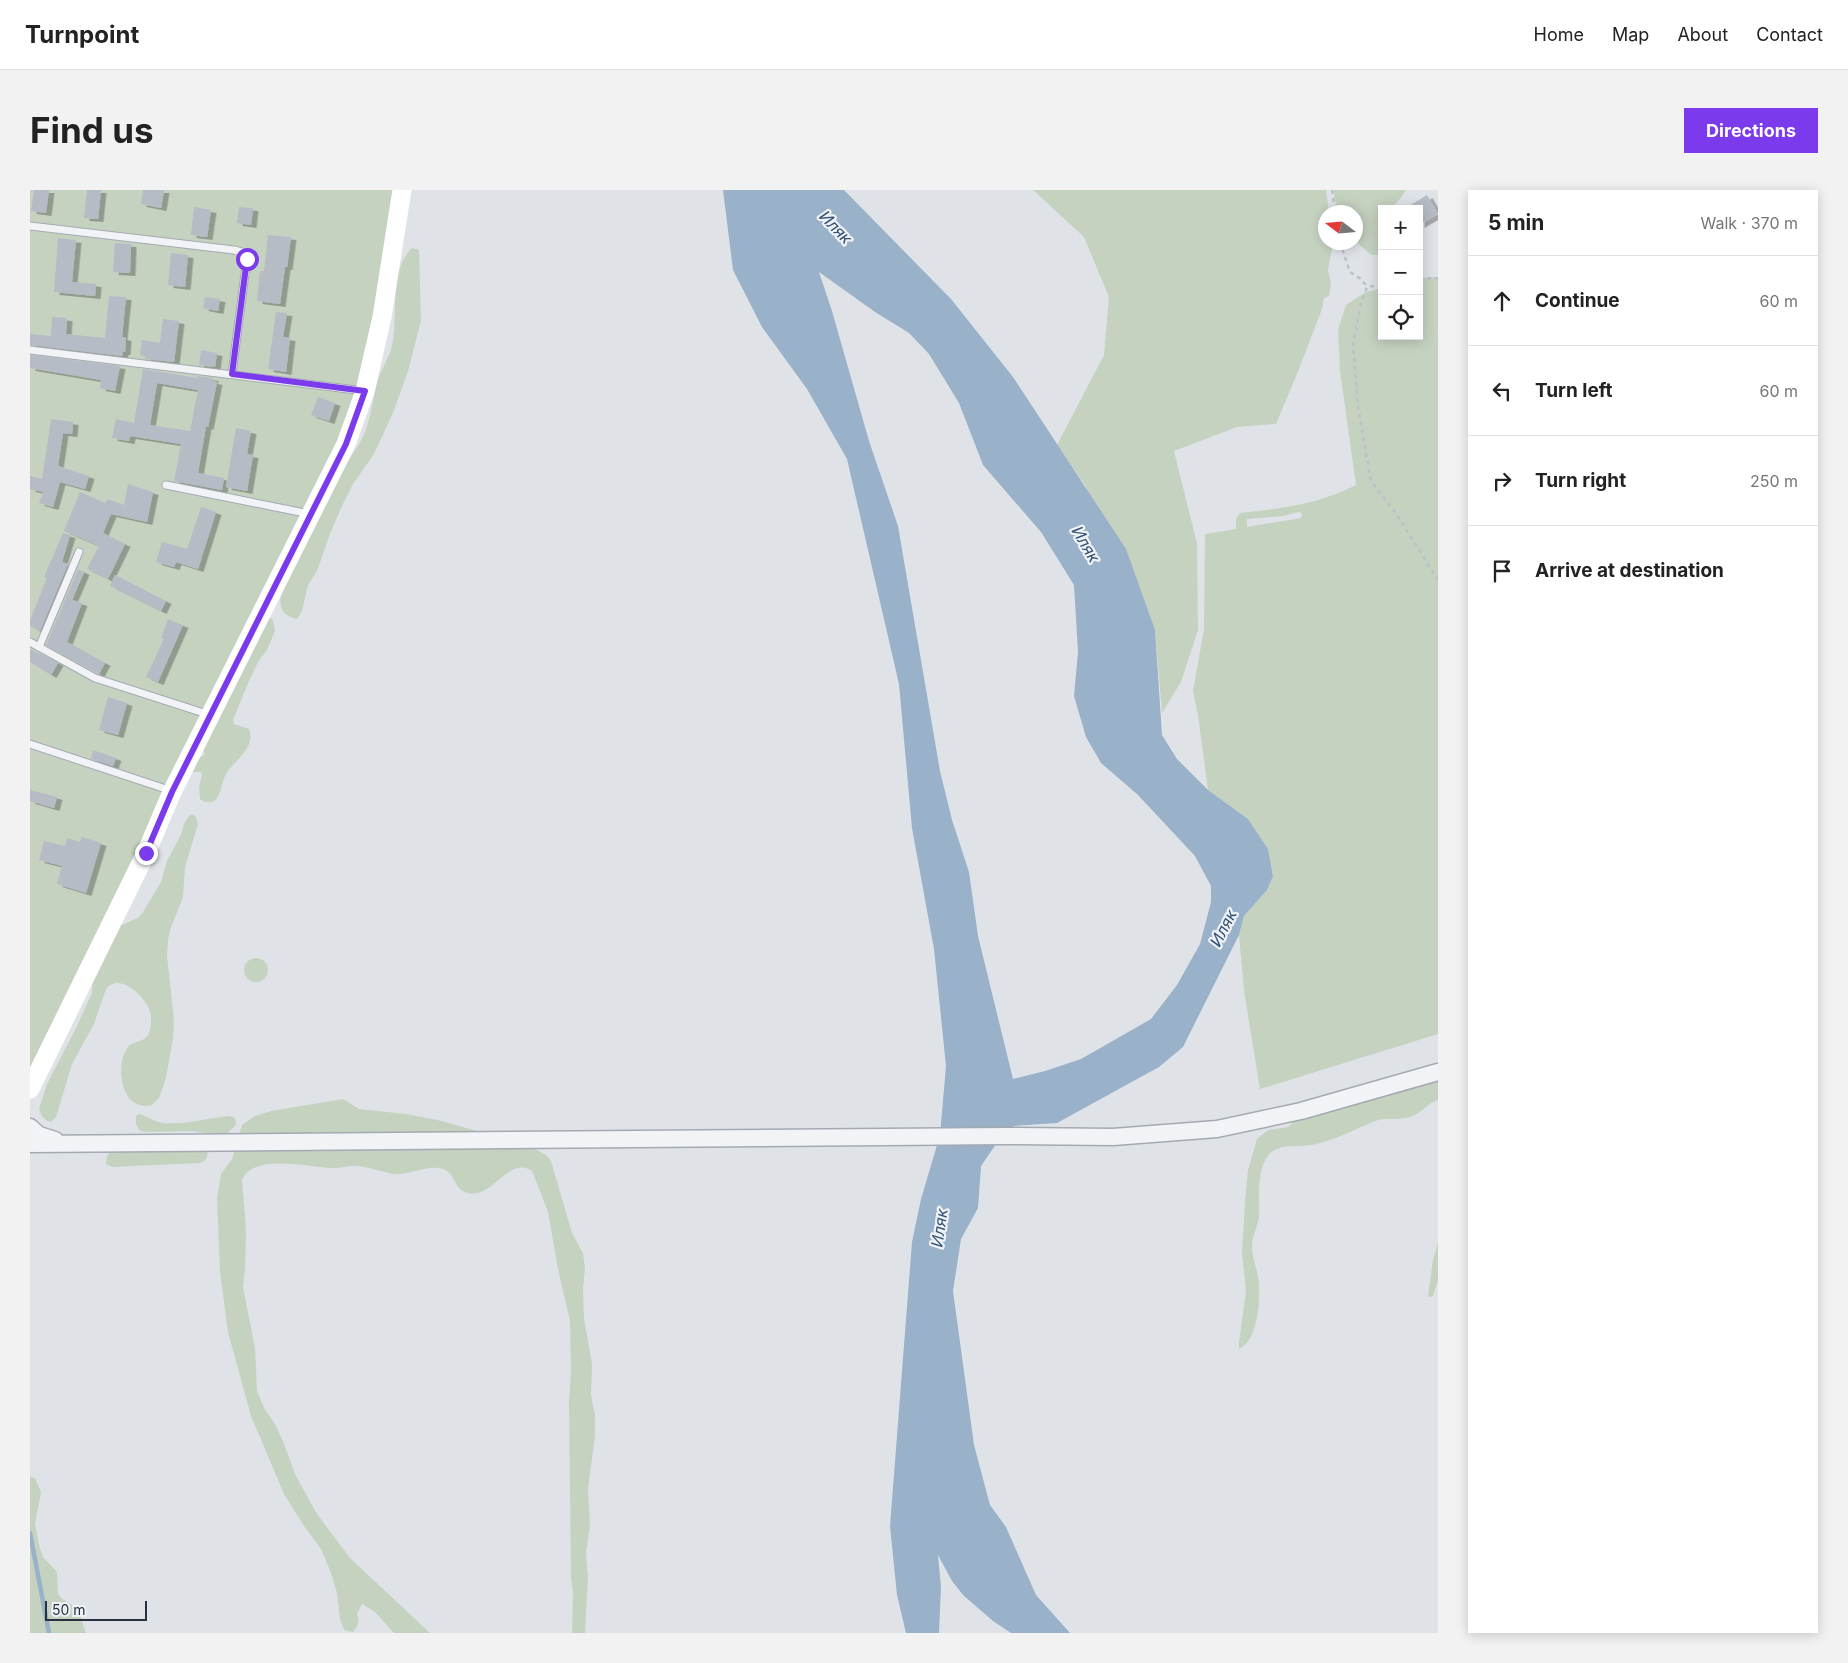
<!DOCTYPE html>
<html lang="en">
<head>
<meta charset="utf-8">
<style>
  :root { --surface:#fff; --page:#f2f2f2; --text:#222; --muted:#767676; --line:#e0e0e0; --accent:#7c3aed }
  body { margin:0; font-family:Inter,sans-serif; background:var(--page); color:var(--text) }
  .controls { position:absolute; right:15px; top:15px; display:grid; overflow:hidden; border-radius:0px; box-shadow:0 2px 12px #0003 }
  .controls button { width:45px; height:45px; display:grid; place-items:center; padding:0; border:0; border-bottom:1px solid var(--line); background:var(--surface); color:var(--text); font:25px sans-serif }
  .compass { position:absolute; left:1288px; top:15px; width:45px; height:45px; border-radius:50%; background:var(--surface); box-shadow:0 2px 12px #0003; rotate:286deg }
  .scale { position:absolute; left:15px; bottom:12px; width:102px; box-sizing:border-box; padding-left:5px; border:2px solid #273140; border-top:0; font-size:14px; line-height:18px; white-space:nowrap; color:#273140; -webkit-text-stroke:4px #eef2f6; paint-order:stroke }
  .stop { position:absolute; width:15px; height:15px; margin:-11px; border:4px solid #7c3aed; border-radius:50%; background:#fff }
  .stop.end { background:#7c3aed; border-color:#fff; box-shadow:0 1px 5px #0008 }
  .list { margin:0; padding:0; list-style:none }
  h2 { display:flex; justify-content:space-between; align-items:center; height:65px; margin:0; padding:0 20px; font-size:21px }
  h2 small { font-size:16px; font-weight:400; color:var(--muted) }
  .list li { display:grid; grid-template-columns:32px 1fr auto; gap:15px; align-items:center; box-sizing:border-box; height:90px; padding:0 20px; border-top:1px solid var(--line) }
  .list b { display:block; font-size:19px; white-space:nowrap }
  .list em { font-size:16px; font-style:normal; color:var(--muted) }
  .icon { flex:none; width:28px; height:28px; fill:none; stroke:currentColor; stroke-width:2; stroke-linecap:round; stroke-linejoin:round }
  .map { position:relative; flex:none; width:1408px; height:1443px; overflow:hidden; border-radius:0px }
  header { display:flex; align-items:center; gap:30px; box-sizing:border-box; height:70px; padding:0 25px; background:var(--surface); border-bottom:1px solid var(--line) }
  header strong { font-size:24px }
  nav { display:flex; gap:28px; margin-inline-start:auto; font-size:18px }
  .intro { display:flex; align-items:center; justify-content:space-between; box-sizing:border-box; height:120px; padding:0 30px }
  h1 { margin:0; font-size:35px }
  .button { padding:12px 22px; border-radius:0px; background:var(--accent); color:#fff; font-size:18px; font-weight:700 }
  main { display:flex; gap:30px; padding:0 30px }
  aside { flex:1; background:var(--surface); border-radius:0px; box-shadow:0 2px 12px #0003 }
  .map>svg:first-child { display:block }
  .green { fill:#c5d2c0; fill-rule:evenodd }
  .water { fill:#99b1c9; fill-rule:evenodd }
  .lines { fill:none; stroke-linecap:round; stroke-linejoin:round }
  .stream { stroke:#99b1c9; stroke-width:4.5 }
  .building { fill:#b6bcc5; fill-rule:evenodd; filter:url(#shadow) }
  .service-casing { stroke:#a4aab2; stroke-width:9 }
  .tertiary-casing { stroke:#a4aab2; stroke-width:19 }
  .path { stroke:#bcc1c7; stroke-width:2.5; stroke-dasharray:4 4; stroke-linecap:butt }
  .service { stroke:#f1f3f7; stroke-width:7 }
  .tertiary { stroke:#f1f3f7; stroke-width:16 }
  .secondary { stroke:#fff; stroke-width:19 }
  .route { stroke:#7c3aed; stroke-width:6 }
  .labels { text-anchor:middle; stroke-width:4.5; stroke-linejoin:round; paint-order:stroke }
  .water-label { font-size:16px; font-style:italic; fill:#315074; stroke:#eef2f6 }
</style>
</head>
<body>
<header>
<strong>Turnpoint</strong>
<nav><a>Home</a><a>Map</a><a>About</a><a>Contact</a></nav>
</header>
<div class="intro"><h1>Find us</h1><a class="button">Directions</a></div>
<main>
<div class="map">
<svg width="1408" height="1443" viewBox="0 0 1408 1443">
  <defs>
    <filter id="shadow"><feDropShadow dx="5.5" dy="3" stdDeviation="0" flood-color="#0004"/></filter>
  </defs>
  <rect width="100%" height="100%" fill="#dfe3e8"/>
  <g class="green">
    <path d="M0,0H368L339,202L0,899Z"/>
    <path d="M1003,0H1296L1299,22H1296V52L1303,53L1298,80L1301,93L1299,106L1294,108L1292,119L1269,179L1246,234L1207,237L1144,261L1167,353L1168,440L1151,492L1132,523L1125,440L1055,295L1027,255L1074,165L1079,107L1054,47Z"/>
    <path d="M1303,0H1376C1370,9 1364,19 1352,19V23L1349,25L1352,28V64L1342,65C1320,49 1326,48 1326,22H1310L1306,15Z"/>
    <path d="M382,58L389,60L391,131L378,181L363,223L344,264L323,294L311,318L300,344L287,381L278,395L272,421L267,429C252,425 249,419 251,404C272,362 293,320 314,278C320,266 330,255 335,242C342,224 343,205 349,187C352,178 358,169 361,160C370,129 357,82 382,58Z"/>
    <path d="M1408,87V844L1230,899L1214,801L1209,745L1214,726L1237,700L1243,685L1238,659L1218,629L1178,600L1168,525L1163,501L1174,439L1175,344L1206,339V328L1210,323C1250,319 1289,314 1326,295L1310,181L1308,139L1316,115L1336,102L1352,98V146H1389V88ZM1269,322L1272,324L1271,328L1217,337V329L1253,326Z"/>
    <path d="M239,427L243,430L245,441L237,460L228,472L219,491L203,530L204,534L219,539C226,557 206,570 197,582C192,590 192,601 187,608C183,614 174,613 170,609L169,597L172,585L171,582H163L161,580L165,570L175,565L172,556Z"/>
    <path d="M162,624L166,627L168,634L155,677L153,707L140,740L138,750L137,765L144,831L143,848L136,888L129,908L122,915C115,917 107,916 101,910C90,899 88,873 96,860C104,845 122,860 121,827C121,811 90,780 76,799L64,834L42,874L26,927L21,932L17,931L12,926L9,919L17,894L47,836L62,803L63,788L89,736L108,728L113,722L131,692L137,671L151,645L154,634L159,626Z"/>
    <circle cx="226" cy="780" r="12"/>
    <path d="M1408,880V910C1398,913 1392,922 1383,926C1371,931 1356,927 1345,931C1323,940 1304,951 1281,955C1269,957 1254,954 1243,961C1225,974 1230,1008 1229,1026C1228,1036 1222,1046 1222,1056C1222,1069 1228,1081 1229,1094C1230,1112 1228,1151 1209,1159V1152L1216,1101L1212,1063L1215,1012L1218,980L1227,949L1238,940L1258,937L1271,925L1346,904L1355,907L1364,904L1380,894Z"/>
    <path d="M313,909L329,919L376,924L412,931L501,957L516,965L521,971L542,1043L553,1063L555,1079L553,1099L554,1129L562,1174L561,1205L565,1225V1246L558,1298L560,1335L556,1363L558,1387L555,1443H542L543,1403L541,1387L539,1212L541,1183L540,1131L528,1079L518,1022L502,981C481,967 466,1000 447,1003C423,1007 428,984 413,979C399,974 380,985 364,984C352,982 339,977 327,976C321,975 314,978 308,978C282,979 225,961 212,990L216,1040L215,1080L213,1097L225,1158L227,1201L234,1218L245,1234L253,1251L265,1284L287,1324L320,1368L400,1443H364L345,1422L332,1414L327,1424C330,1431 328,1436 323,1442L314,1440L310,1429L307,1403L301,1383L291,1359L274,1336L254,1304L221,1226L198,1142L190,1082L187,1008L191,984L202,969L212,935L225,926L241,921Z"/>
    <path d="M108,924C117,925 123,932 133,933C156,935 177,928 200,926L205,928L206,935L198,943L185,945L163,941L114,942L109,940L106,934V927Z"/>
    <path d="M176,957C179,965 178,970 170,973L82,977L76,974L77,966L81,961Z"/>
    <path d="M1408,1052V1090L1403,1106L1398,1107L1403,1070Z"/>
    <path d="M0,1287L5,1288L11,1302L5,1334L10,1359L13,1367L27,1382L28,1404L31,1408L48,1419L56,1443H0Z"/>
  </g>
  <path class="water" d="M693,0H814L921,109L983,187L1096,359L1125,440L1132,545L1147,569L1178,600L1218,629L1238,659L1243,686L1237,700L1214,726L1209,745L1153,857L1129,877L1027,933L984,936L973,944L951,976L948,1018L931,1049L923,1101L944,1255L960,1315L976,1337L1006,1405L1040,1443H981L963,1431L933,1405L922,1391L908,1365L911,1397L909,1443H876L867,1405L860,1336L882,1052L891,1009L910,945L916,876L904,759L882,638L869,494L817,269L777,199L732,137L703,80ZM789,82L845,122L879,143L899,164L929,213L953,275L1011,342L1044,395L1048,462L1044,506L1056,547L1071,573L1108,605L1165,666L1181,696V712L1170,754L1147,795L1121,829L1051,869L1015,881L983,889L948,746L939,682L922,630L910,581L868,336L839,251L802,121Z"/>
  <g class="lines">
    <path class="stream" d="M0,1343L19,1443"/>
  </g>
  <g class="building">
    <path d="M4,0H19L16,23L1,21Z"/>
    <path d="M57,0H71L68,29L54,28Z"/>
    <path d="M113,0H134L131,18L111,14Z"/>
    <path d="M1397,5L1408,24L1389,35V19H1374Z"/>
    <path d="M164,17L181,20L177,47L161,45Z"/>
    <path d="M209,17L223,18L221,35L207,33Z"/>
    <path d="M238,45L261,47L257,77H255L250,114L227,111L230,81H234Z"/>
    <path d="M28,48L46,50L42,92L66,94L65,106L24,102Z"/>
    <path d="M85,53L101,54L100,83L83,82Z"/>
    <path d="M141,63L158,65L155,97L138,95Z"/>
    <path d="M79,106L96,107L92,147L96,148L95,162H93L92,166L0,155V144L21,146L22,127L37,128L36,144L75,148Z"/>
    <path d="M175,107L190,109L188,121L173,118Z"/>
    <path d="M246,122L257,123L253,147L260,148L256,182L238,179Z"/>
    <path d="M133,129L149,131L144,172L115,169V166L110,165L112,150L130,153Z"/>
    <path d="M171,160L187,163L185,177L169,175Z"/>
    <path d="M0,165L90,176L85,201L70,198L71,190L0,178Z"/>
    <path d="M113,179L167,188V186L183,188L182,191L187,192L178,237L176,236L168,283L194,288L192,300L144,291L151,254L100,246L99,251L82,248L86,229L104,233ZM127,193L168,200L160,241L120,235Z"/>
    <path d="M288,207L305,213L299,231L281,225Z"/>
    <path d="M21,229L43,232L42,244L33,243L28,276L59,286L55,299L30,292L23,317L9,313L13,302L0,299V286L12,289Z"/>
    <path d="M206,238L221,241L217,264L223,265L217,301L196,297Z"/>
    <path d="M98,294L123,302L117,332L81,324L73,343L95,354L78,389L57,379L69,356L34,341L50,302L75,313L77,309L94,315Z"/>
    <path d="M171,317L186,322L168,379L146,372L144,377L126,372L132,352L157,359Z"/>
    <path d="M33,343L40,345L32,372L38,374L10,441L0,436V430L17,388L14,387Z"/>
    <path d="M48,379L54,382L42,410L52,413L37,452L75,473L69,484L16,455Z"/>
    <path d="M85,385L136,411L131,421L80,396Z"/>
    <path d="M138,429L153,435L128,492L116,487L134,449L131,448Z"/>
    <path d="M0,459L28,473L21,485L0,472Z"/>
    <path d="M78,507L97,513L88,545L69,540Z"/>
    <path d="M63,560L86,568L83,576L61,569Z"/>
    <path d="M0,600L27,607L24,618L0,611Z"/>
    <path d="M52,647L71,653L56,703L27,694L32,676L9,670L14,651L35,656L37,648L50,652Z"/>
  </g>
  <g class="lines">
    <g class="service-casing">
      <g id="service">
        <path d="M0,36L204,60L212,62L217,69L216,76L202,184"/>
        <path d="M0,160L335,201"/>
        <path d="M136,295L280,324"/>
        <path d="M0,452L65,488L180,525"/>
        <path d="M9,457L49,362"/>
        <path d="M0,554L142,601"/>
      </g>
    </g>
    <g class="tertiary-casing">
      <g id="tertiary">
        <path d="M0,937L9,945L25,950"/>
        <path d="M0,954L976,946L1083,947L1187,939L1271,921L1408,882"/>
      </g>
    </g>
    <g class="path">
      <path d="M1302,0L1305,22"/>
      <path d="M1310,52L1320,82L1331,89L1337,97"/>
      <path d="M1389,89L1408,88"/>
      <path d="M1352,95L1337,97L1330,117L1323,156L1328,217L1341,291L1365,322L1408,390"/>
    </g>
    <use href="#service" class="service"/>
    <use href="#tertiary" class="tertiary"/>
    <path class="secondary" d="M0,899L116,663L142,602L316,254L335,201L352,127L372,0"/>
  </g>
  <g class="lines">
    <path class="route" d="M116,663L142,602L316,254L335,201L202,184L217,69"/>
  </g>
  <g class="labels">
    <g class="water-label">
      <text transform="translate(806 37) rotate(46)" y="6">Иляк</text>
      <text transform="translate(1056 354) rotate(59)" y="6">Иляк</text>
      <text transform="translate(1193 738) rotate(-63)" y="6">Иляк</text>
      <text transform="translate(909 1038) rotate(-82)" y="6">Иляк</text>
    </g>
  </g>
</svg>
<div class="controls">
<button>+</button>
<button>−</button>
<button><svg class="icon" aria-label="locate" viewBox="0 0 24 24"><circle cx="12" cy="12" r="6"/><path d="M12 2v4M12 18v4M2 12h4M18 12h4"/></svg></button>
</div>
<svg class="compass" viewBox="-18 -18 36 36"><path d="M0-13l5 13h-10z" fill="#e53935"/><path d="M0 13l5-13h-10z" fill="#767676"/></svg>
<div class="scale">50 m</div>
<div class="stop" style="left:217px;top:69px"></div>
<div class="stop end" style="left:116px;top:663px"></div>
</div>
<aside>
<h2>5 min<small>Walk · 370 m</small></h2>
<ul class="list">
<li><svg class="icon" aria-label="ahead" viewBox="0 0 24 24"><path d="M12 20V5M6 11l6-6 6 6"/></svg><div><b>Continue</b></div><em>60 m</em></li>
<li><svg class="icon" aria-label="left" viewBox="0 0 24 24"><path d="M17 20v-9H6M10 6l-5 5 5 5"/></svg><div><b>Turn left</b></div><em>60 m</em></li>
<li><svg class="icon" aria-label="right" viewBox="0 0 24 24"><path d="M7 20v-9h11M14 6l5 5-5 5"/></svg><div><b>Turn right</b></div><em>250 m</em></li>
<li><svg class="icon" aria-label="arrive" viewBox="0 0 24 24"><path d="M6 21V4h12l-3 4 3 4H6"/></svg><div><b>Arrive at destination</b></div></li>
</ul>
</aside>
</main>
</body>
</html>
